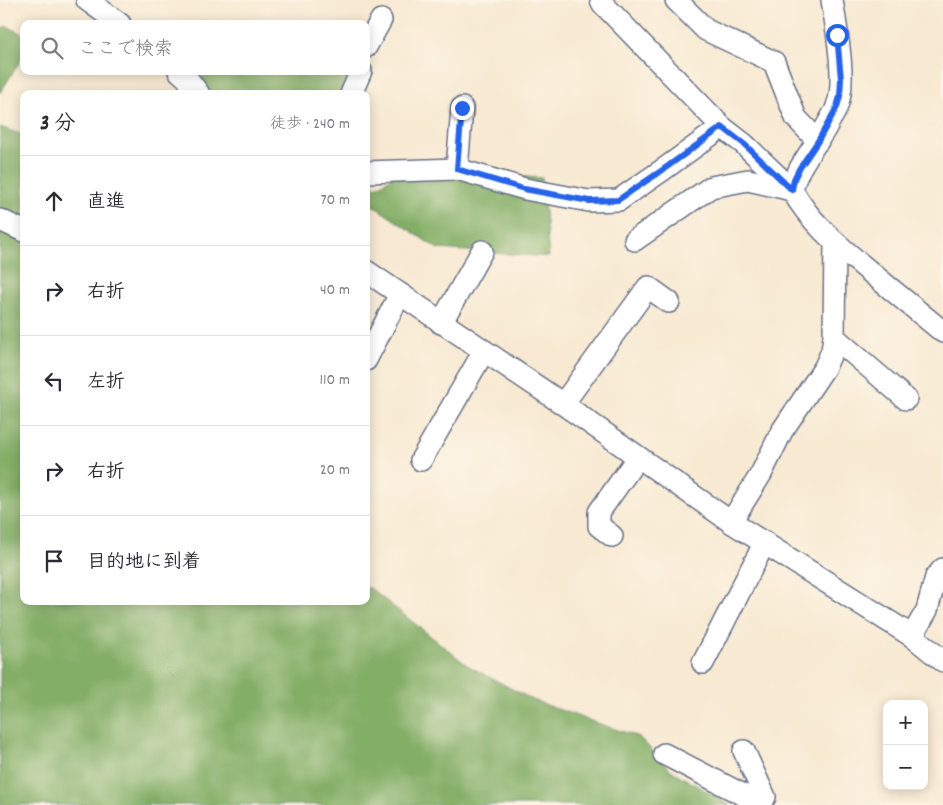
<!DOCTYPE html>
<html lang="ja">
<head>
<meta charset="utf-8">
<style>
  :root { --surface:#fff; --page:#f7f7f7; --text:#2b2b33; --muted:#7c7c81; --line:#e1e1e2 }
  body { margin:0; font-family:Dekko,"Klee One",sans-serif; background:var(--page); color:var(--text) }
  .controls { position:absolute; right:15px; bottom:15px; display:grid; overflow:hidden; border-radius:10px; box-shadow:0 2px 12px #0003 }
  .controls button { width:45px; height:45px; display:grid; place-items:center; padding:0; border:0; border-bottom:1px solid var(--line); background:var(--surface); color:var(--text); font:25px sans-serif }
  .stop { position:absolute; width:15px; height:15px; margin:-11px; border:4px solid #2563eb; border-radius:50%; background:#fff }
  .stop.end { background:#2563eb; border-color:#fff; box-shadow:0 1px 5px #0008 }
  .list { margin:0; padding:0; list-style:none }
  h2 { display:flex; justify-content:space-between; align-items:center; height:65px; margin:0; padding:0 20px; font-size:21px }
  h2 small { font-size:16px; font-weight:400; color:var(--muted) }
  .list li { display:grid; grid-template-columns:32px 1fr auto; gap:15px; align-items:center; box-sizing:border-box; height:90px; padding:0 20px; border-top:1px solid var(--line) }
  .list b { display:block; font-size:19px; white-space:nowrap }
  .list em { font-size:16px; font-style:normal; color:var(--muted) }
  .icon { flex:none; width:28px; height:28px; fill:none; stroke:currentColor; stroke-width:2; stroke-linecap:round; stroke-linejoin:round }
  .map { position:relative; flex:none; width:943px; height:805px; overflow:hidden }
  .search { position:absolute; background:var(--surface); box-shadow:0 2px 12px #0003; left:20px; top:20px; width:350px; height:55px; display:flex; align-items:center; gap:12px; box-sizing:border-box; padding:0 18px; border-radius:10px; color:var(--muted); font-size:19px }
  .panel { position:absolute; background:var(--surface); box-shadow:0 2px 12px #0003; left:20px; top:90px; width:350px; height:515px; border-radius:10px }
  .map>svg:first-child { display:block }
  .forest { fill:#83ae66; stroke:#4f6e62 }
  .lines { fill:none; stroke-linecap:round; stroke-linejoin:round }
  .minor-casing { stroke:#687087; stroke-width:24 }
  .minor { stroke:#fff; stroke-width:21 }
  .route { stroke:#2563eb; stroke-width:6 }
</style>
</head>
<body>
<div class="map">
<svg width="943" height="805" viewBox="0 0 943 805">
  <rect width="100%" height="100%" fill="#fcf5e5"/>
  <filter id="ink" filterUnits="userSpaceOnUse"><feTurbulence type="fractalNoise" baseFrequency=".02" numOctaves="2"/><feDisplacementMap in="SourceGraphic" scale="10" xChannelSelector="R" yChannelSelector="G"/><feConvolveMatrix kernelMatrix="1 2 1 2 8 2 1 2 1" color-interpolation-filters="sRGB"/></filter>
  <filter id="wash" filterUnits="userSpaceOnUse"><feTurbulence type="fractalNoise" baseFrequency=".0096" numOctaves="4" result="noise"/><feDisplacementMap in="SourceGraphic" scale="20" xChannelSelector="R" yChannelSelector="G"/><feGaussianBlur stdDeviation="1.12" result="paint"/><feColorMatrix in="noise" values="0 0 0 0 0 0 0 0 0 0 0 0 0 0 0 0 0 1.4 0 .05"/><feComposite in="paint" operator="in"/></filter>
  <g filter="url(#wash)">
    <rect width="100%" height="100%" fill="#f8e9d2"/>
    <g class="forest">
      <path d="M7,26L24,35V55L0,93V30Z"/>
      <path d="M202,71H346L360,94H212L206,86L200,74Z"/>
      <path d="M0,127L24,135V601H366V587L370,588L467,665L533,700L591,721L639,737L672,771L730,805H0Z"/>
      <path d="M457,173L542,178L549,257L438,249L366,201V183L377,187L396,174Z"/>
    </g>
  </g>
  <g filter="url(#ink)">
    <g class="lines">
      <g class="minor-casing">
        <g id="minor">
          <path d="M87,0L120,24"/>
          <path d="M601,0L603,4L722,127"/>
          <path d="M676,0L706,30L774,62L796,118L818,141"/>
          <path d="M832,0C836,26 847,83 837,106C836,111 832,116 830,120C826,128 821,136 816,143C806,159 796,171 792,190C811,224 839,246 869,271C893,291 918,311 943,332"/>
          <path d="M366,47L381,20"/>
          <path d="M179,71L186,77L199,94"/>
          <path d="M351,94L361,71"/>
          <path d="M457,169L462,108"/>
          <path d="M366,172L457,169L525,189L589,201L619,200L664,169L722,127L744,144L792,190"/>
          <path d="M0,220L24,231"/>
          <path d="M635,240L711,187L748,180L792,190"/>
          <path d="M835,242L834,337L906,399"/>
          <path d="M366,271L563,404L731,522L912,636L943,661"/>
          <path d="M441,323L482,251"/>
          <path d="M366,360L400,294"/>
          <path d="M563,404L648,287L669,302"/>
          <path d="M421,460L484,351"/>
          <path d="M731,522L761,474L782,431L825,367L832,351L834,337"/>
          <path d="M612,536L599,526V512L638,457"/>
          <path d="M912,636L927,610L936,577L943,569"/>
          <path d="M703,663L765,542"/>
          <path d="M664,754L755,801L765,797L744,751"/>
        </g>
      </g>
      <use href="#minor" class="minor"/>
    </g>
  </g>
  <g class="lines" filter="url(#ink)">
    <path class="route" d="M462,108L457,169L524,189L589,201L618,200L664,169L722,127L744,144L792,190L794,179L799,169L818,141L837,107L840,96L841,79L837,35"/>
  </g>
</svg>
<div class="controls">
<button>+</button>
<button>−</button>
</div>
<div class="stop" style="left:837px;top:35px"></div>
<div class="stop end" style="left:462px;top:108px"></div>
<div class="search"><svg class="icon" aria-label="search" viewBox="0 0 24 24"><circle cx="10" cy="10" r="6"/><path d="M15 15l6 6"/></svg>ここで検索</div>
<section class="panel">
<h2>3 分<small>徒歩 · 240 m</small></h2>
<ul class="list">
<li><svg class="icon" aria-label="ahead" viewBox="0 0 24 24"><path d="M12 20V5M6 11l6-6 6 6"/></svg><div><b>直進</b></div><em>70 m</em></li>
<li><svg class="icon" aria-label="right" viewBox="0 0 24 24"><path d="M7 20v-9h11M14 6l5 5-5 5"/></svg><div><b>右折</b></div><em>40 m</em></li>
<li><svg class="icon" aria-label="left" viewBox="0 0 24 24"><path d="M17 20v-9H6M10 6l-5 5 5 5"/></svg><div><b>左折</b></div><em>110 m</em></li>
<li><svg class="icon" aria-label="right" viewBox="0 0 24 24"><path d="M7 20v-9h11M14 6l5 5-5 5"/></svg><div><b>右折</b></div><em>20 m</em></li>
<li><svg class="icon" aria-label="arrive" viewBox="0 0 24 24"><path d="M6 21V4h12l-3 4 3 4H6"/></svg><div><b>目的地に到着</b></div></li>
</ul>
</section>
</div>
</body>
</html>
